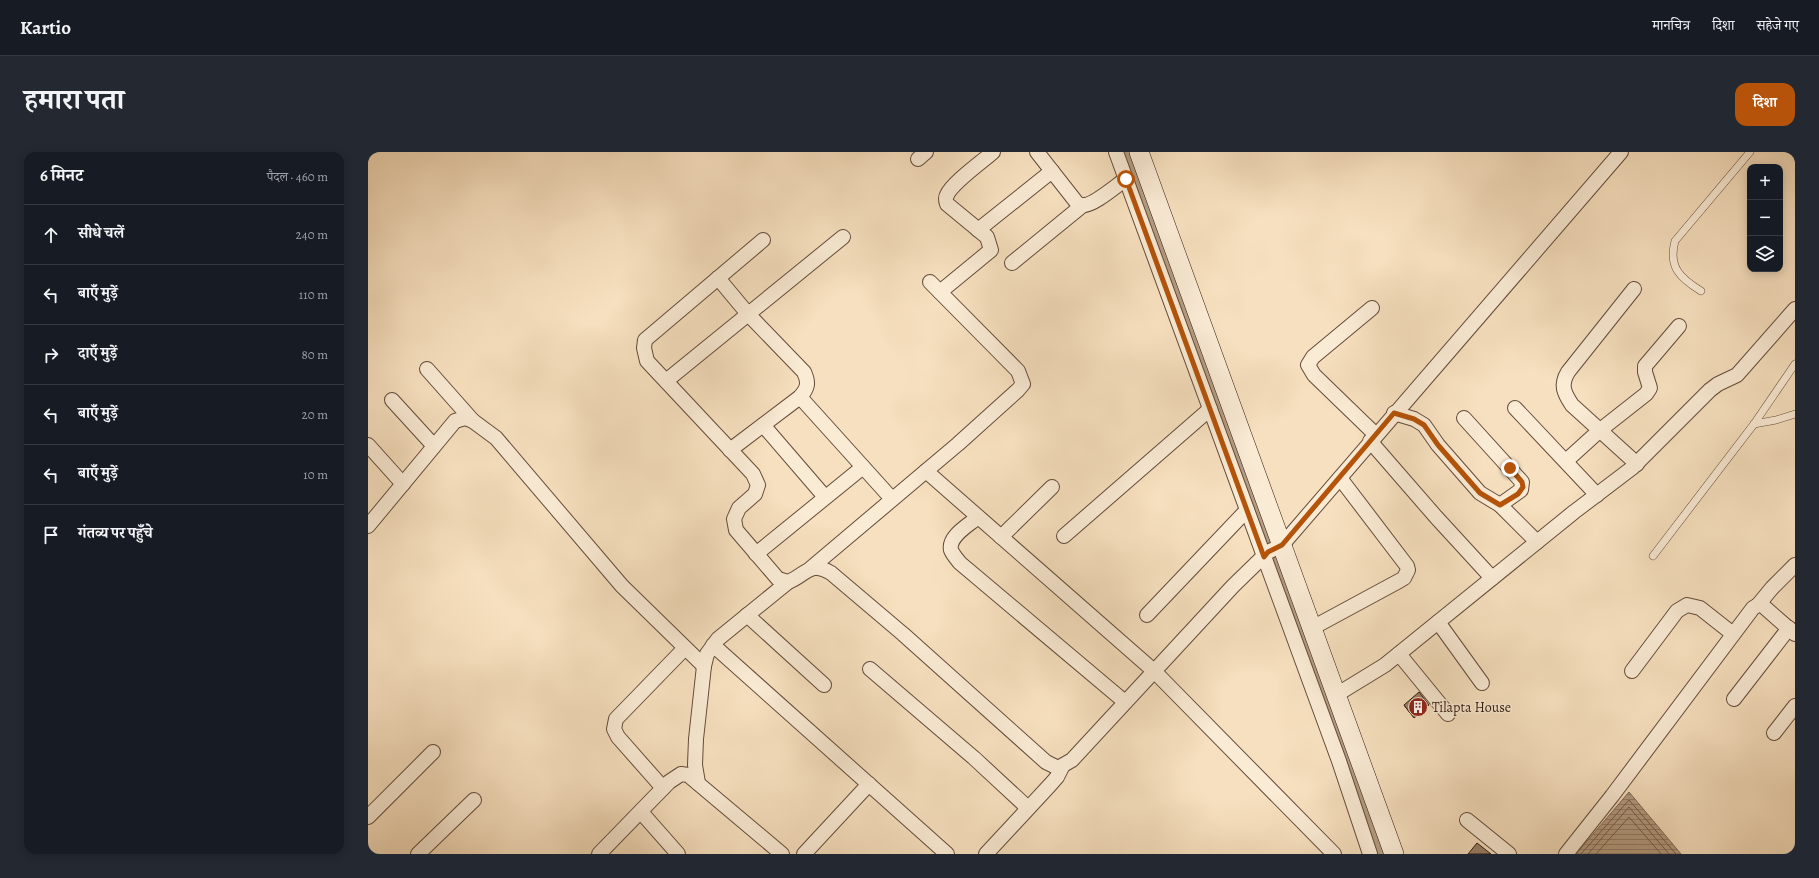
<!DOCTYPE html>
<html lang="hi">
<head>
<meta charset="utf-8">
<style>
  :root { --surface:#171b24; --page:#242831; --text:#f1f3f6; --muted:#9ea1a6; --line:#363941; --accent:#b45309 }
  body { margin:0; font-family:Alegreya,"Noto Serif Devanagari",serif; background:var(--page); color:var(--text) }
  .controls { position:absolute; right:12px; top:12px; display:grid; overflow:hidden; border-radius:8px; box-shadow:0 2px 10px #0003 }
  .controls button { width:36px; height:36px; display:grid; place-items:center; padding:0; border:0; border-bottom:1px solid var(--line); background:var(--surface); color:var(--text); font:20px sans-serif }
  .stop { position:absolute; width:12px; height:12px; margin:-9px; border:3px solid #b45309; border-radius:50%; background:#fff }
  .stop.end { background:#b45309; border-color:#fff; box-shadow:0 1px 4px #0008 }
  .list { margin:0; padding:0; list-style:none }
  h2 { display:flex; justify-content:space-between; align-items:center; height:52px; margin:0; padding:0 16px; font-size:17px }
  h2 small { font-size:13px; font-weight:400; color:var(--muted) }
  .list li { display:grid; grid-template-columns:26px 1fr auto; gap:12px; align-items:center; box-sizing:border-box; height:60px; padding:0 16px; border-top:1px solid var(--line) }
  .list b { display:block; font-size:15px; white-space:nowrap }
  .list em { font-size:13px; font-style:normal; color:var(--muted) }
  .icon { flex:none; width:22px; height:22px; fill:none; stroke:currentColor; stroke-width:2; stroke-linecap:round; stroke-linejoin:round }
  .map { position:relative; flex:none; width:1427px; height:702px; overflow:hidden; border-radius:12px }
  header { display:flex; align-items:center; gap:24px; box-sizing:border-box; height:56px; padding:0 20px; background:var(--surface); border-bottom:1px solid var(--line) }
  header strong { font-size:19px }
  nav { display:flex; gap:22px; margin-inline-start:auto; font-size:14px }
  .intro { display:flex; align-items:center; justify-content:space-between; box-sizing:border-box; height:96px; padding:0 24px }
  h1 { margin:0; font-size:28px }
  .button { padding:10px 18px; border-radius:12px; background:var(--accent); color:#fff; font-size:14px; font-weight:700 }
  main { display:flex; gap:24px; padding:0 24px }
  aside { flex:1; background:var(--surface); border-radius:12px; box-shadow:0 2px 10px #0003 }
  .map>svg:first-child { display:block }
  .water { fill:url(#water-rules); stroke:#806853 }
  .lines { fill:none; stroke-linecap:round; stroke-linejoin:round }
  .shore { stroke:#735a48; stroke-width:1 }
  .canal { stroke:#b49c82; stroke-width:12 }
  .lane-casing { stroke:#634b3a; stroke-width:8 }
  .street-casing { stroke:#634b3a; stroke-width:16 }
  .secondary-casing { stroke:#32190d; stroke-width:20 }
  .lane { stroke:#faebd5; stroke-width:7 }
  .street { stroke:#faebd5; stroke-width:14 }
  .secondary { stroke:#faebd5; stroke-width:19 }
  .wall { fill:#836e5b; stroke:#32190d }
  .building { fill:#98806a; stroke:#32190d }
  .route { stroke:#b45309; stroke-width:5 }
  .labels { text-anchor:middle; stroke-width:3; stroke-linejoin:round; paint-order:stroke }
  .poi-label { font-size:14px; fill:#32190d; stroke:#faebd5; text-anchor:start }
</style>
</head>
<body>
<header>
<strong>Kartio</strong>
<nav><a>मानचित्र</a><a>दिशा</a><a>सहेजे गए</a></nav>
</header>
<div class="intro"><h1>हमारा पता</h1><a class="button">दिशा</a></div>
<main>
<aside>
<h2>6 मिनट<small>पैदल · 460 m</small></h2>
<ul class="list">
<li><svg class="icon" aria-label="ahead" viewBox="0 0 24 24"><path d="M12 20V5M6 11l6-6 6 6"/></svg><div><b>सीधे चलें</b></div><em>240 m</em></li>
<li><svg class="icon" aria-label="left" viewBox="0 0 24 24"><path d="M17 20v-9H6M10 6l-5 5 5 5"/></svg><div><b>बाएँ मुड़ें</b></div><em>110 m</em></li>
<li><svg class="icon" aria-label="right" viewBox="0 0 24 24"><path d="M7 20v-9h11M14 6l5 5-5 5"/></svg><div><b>दाएँ मुड़ें</b></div><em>80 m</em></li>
<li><svg class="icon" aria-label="left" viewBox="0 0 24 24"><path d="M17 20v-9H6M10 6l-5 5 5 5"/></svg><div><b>बाएँ मुड़ें</b></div><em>20 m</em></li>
<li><svg class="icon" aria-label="left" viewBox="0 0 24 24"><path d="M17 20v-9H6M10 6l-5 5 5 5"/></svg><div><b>बाएँ मुड़ें</b></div><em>10 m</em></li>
<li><svg class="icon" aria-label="arrive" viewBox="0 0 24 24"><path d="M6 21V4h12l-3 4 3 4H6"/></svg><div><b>गंतव्य पर पहुँचे</b></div></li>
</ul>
</aside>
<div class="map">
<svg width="1427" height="702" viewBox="0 0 1427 702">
  <defs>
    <pattern id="water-rules" width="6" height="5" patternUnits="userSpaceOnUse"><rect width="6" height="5" fill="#b49c82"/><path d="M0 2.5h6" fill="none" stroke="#937e69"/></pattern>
  </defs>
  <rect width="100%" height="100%" fill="#f7e0bf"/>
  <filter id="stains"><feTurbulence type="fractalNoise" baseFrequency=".005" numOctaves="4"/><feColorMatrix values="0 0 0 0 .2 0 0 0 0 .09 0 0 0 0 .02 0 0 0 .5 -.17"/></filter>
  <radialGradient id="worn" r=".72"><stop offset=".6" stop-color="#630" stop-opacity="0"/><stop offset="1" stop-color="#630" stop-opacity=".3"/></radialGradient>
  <path class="water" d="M1261,640L1313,702H1208Z"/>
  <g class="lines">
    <g class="shore">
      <path d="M1213,702L1261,648L1308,702"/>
      <path d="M1220,702L1261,655L1301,702"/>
      <path d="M1228,702L1261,665L1293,702"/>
    </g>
    <path class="canal" d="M758,0L1014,702"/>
    <g class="lane-casing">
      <g id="lane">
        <path d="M1333,139C1312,126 1300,115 1307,89L1382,0"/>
        <path d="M1386,272L1408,268L1427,262"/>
        <path d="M1285,404L1386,272L1427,212"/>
      </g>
    </g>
    <g class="street-casing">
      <g id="street">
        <path d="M669,0L709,51C710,52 714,53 715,53C725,54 749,33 758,27"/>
        <path d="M748,0L971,609L1002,702"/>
        <path d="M550,7L558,0"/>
        <path d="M610,78L684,19"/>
        <path d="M395,88L277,188L276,196L279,209L385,322L390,333L387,342L371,356L366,367L368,378L410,427L420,430C438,423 442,408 463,421L535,482L678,610L690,616L704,608L865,434L900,400L914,393L1253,0"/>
        <path d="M644,111L715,53"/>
        <path d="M350,126L380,162L436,220C441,231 440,236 432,245L362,298"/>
        <path d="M1266,137L1200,220C1192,233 1196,241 1204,253L1269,312"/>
        <path d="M572,140L623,98L619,85L579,52C578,49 577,46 579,43C584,31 615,9 625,0"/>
        <path d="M1004,156L945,205L940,213L946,223L1008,283"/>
        <path d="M59,217L105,269"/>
        <path d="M298,229L475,85"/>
        <path d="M432,245L524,347"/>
        <path d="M24,248L66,294"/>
        <path d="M1147,256L1229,343"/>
        <path d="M1026,261L1046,267L1056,273L1070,293L1112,341L1132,353L1169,390"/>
        <path d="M1096,266L1154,330L1153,338L1132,353"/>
        <path d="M395,273L457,345"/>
        <path d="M1002,289L1068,365L1124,426"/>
        <path d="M0,293L35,332"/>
        <path d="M1198,309L1231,279L1278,242L1282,236L1277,220V214L1311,174"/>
        <path d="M558,319L786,519L966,702"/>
        <path d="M610,365C601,373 580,384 583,398C585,403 589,407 592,411L757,550"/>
        <path d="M0,374L87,269L97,266L105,269L128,286L254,434L336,514"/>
        <path d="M696,384L842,257"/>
        <path d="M633,385L684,335"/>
        <path d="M388,402L495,315"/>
        <path d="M443,416L590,292L650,238L655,232L650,219L562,130"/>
        <path d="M1390,453L1404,436L1427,413"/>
        <path d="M379,463L456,533"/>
        <path d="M779,463L879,358"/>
        <path d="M1070,470L1114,531"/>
        <path d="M944,476L1031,429L1036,426L1040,418L1039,414L972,326"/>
        <path d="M345,493L579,702"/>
        <path d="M1031,502L1080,562"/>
        <path d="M502,517L606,606L660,656"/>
        <path d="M1264,519L1309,459L1319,453L1332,456L1365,482"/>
        <path d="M968,543L1017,513L1206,360L1264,316L1342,238L1350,232L1369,223L1427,157"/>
        <path d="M1366,547L1421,476"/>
        <path d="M1406,581L1427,554"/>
        <path d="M330,631L327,613L328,587L336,514L339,502L350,487L420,430"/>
        <path d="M295,636L250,585L246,577L248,567L317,496"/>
        <path d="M273,660L310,702"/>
        <path d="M0,665L65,600"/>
        <path d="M1099,668L1141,702"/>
        <path d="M50,702L106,648"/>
        <path d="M231,702L301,630L313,622L320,623L414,702"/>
        <path d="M436,702L501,632"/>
        <path d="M618,702L682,633L689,625L694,615"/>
        <path d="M1198,702L1244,644L1385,456L1390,453H1394L1427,482"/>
      </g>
    </g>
    <g class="secondary-casing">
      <path id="secondary" d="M771,0L1026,702"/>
    </g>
    <use href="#lane" class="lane"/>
    <use href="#street" class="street"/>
    <use href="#secondary" class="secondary"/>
  </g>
  <path class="wall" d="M1058,549L1061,553L1046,566L1036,553Z"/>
  <g class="building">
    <path d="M1051,540L1058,549L1042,561L1036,553Z"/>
    <path d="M1109,691L1123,702H1100Z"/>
  </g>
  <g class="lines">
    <path class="route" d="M758,27L896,405L900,400L914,393L1026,261L1046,267L1056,273L1070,293L1112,341L1132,353L1150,342L1155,335L1154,330L1142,316"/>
  </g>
  <defs>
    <g id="building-disc" transform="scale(1)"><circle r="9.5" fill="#8f2418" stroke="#faebd5"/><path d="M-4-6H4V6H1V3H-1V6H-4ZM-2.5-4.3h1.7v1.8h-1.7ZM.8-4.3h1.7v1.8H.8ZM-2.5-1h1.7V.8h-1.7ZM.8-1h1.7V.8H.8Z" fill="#fff"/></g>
  </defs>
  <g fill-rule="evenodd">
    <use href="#building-disc" x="1050" y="555"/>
  </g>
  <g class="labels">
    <g class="poi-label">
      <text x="1064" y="560">Tilapta House</text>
    </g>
  </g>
  <rect width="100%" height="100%" filter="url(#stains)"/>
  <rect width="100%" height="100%" fill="url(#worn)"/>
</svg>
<div class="controls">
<button>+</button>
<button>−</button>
<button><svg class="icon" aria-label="layers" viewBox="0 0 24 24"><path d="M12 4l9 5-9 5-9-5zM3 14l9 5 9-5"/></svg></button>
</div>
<div class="stop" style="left:758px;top:27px"></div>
<div class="stop end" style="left:1142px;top:316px"></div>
</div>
</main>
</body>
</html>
